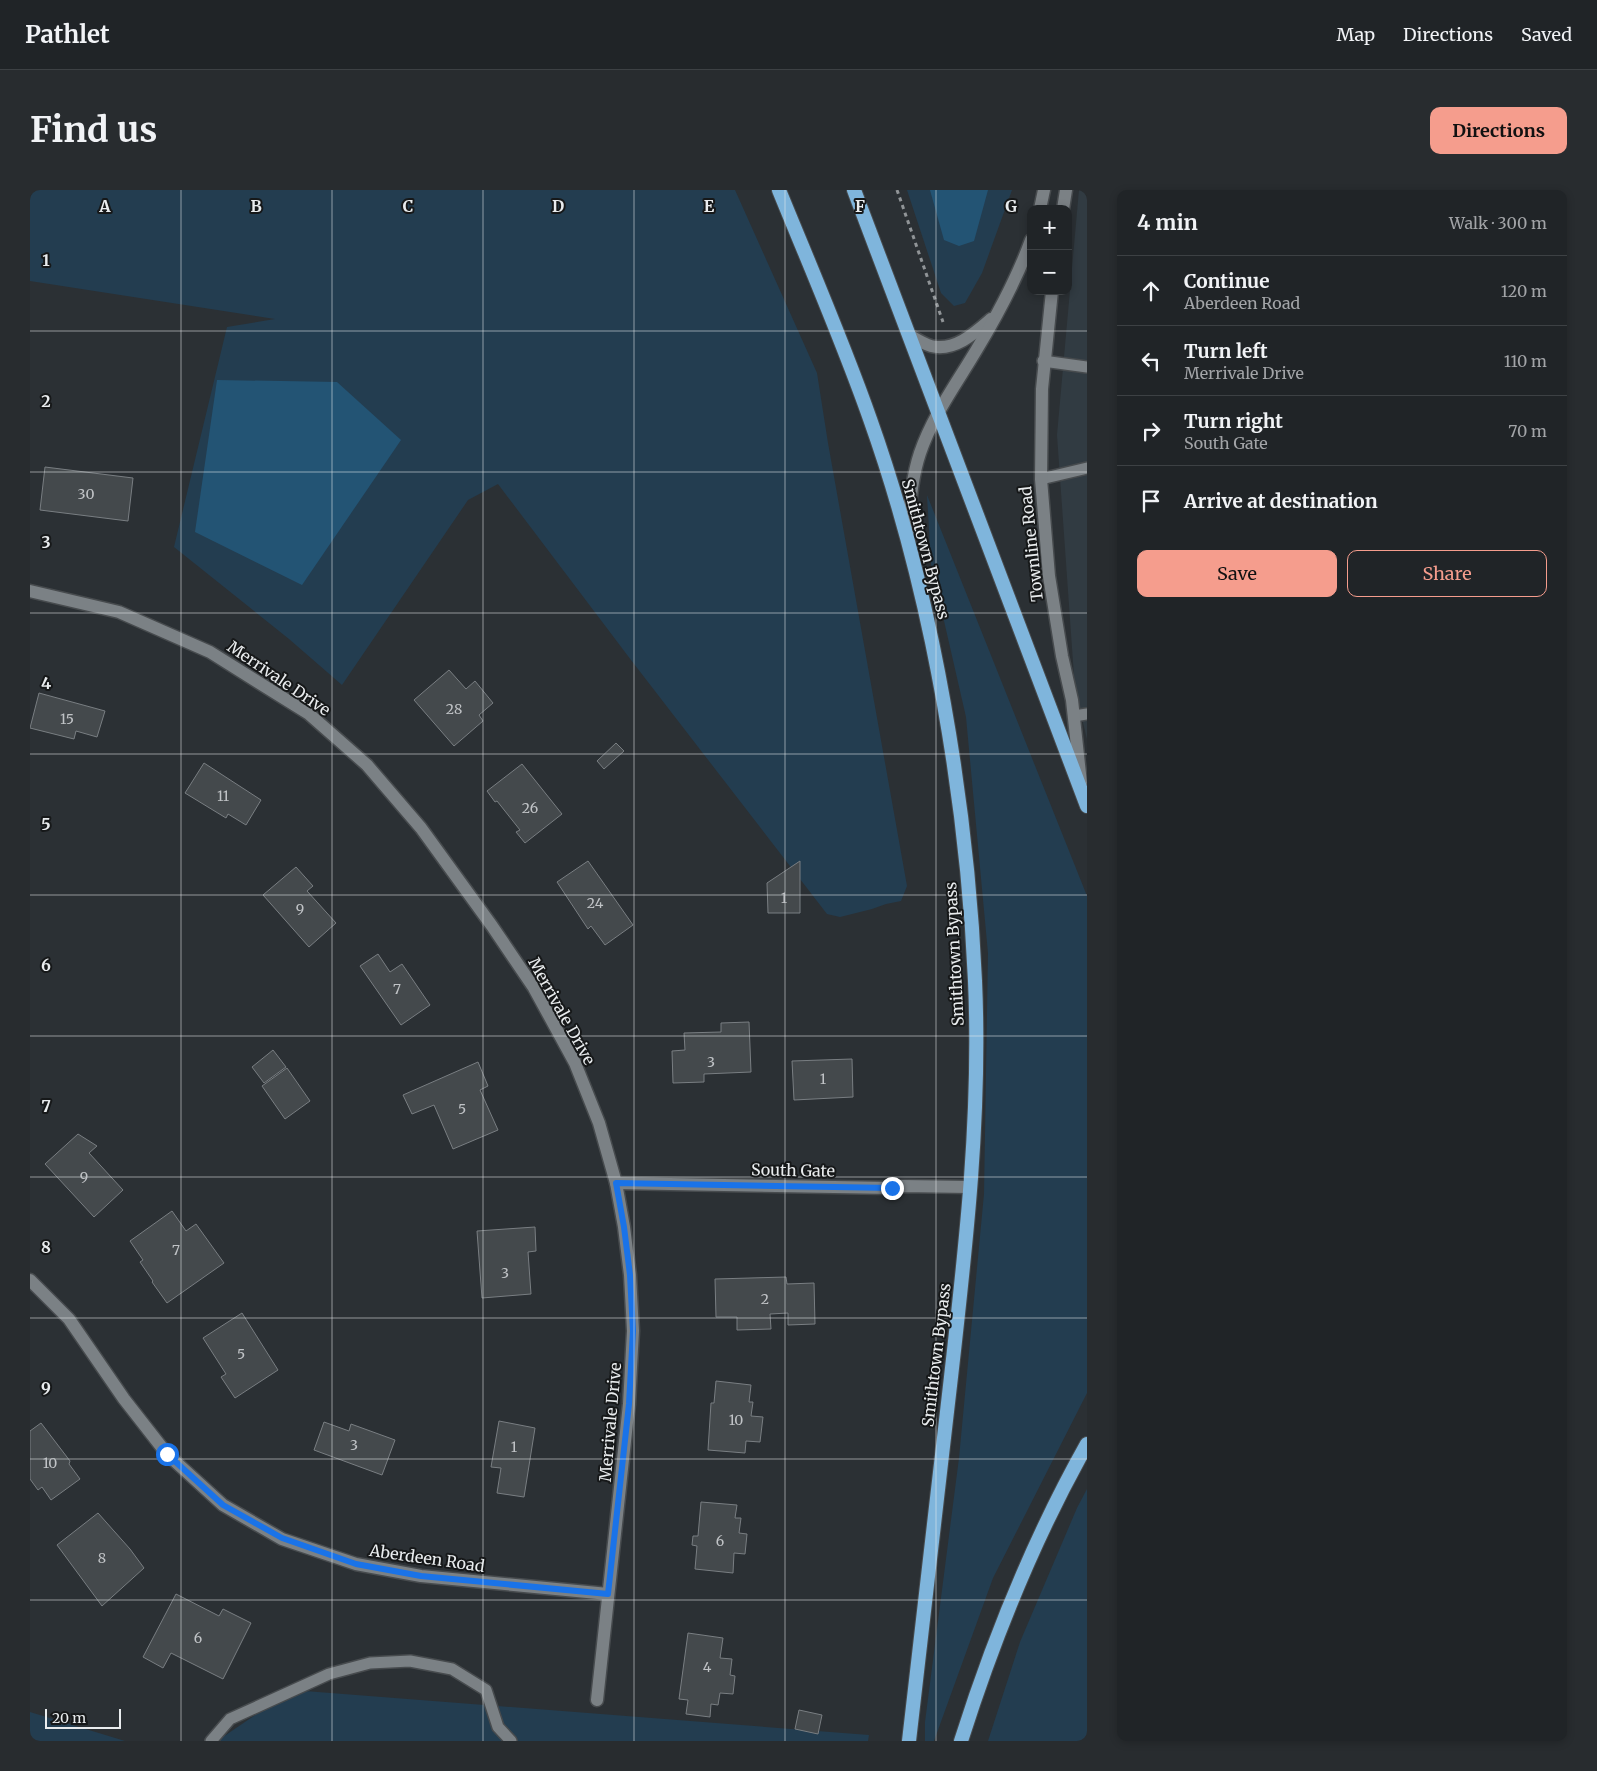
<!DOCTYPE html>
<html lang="en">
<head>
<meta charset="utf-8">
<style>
  :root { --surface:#202427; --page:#282c2f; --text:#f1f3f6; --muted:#a2a4a7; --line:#3d4144; --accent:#f59d8d }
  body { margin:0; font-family:Merriweather,serif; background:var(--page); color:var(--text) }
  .controls { position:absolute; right:15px; top:15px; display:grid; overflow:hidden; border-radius:10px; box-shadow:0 2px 8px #0003 }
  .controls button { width:45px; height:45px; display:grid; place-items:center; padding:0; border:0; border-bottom:1px solid var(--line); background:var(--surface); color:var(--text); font:25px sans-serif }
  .scale { position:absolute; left:15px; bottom:12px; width:76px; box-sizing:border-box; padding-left:5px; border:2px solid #e9ecee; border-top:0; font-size:14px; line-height:18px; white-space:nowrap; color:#e9ecee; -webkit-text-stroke:4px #161819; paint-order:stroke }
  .stop { position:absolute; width:15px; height:15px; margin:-11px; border:4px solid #1a73e8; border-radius:50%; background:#fff }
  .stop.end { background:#1a73e8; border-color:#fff; box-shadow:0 1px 5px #0008 }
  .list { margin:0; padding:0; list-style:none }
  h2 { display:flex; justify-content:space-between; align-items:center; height:65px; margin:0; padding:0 20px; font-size:21px }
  h2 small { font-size:16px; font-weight:400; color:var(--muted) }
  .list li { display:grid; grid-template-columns:32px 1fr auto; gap:15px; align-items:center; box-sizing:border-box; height:70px; padding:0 20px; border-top:1px solid var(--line) }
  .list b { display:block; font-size:19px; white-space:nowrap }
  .list p { margin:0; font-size:16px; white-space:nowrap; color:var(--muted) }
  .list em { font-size:16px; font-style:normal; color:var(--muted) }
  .actions { display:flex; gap:10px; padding:15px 20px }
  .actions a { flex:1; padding:11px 0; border:1px solid var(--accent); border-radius:10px; text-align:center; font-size:18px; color:var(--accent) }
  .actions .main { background:var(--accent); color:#111 }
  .icon { flex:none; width:28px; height:28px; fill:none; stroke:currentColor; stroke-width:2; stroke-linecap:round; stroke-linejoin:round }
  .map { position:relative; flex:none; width:1057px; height:1551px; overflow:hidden; border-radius:10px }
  header { display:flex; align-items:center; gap:30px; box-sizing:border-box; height:70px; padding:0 25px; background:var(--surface); border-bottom:1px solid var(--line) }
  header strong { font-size:24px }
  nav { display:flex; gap:28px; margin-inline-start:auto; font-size:18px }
  .intro { display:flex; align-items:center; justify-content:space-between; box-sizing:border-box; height:120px; padding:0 30px }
  h1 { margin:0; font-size:35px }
  .button { padding:12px 22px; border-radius:10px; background:var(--accent); color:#111; font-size:18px; font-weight:700 }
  main { display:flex; gap:30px; padding:0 30px }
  aside { flex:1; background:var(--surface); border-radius:10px; box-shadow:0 2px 8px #0003 }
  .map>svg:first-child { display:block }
  .built { fill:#313b42 }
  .green { fill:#233d50 }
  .water { fill:#235474 }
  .building { fill:#44494c; stroke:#797e82 }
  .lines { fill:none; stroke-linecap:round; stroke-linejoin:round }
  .service-casing { stroke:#474b4e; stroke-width:14 }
  .minor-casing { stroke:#474b4e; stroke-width:15 }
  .secondary-casing { stroke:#474b4e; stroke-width:15 }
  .trunk-casing { stroke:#474b4e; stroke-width:16 }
  .path { stroke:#909497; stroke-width:3; stroke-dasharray:4 4; stroke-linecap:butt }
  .service { stroke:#7b8185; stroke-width:11 }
  .minor { stroke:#7b8185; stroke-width:12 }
  .secondary { stroke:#7b8185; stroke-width:12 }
  .trunk { stroke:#7fb5dc; stroke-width:14 }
  .route { stroke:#1a73e8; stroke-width:6 }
  .grid { fill:none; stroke:#e9ecee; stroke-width:1; stroke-opacity:0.55 }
  .labels { text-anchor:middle; stroke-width:4; stroke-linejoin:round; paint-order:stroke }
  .number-label { font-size:14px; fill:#c0c3c6 }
  .street-label { font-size:16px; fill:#e9ecee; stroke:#161819 }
  .grid-label { font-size:16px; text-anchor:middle; font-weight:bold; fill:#e9ecee; stroke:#161819; stroke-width:4; stroke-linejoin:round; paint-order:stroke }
</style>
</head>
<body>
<header>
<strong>Pathlet</strong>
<nav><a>Map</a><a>Directions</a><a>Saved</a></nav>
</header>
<div class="intro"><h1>Find us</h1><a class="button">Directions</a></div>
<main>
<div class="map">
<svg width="1057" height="1551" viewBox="0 0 1057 1551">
  <rect width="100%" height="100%" fill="#2b3034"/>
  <path class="built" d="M1049,0H1057V549L1045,500L1027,245Z"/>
  <g class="green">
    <path d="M0,0H705L787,183L798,253L877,696L871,711L856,714L842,719L810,727L797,724L601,470L468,294L438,310L312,495L259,449L144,357L197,137L245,129L0,91Z"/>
    <path d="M877,0H982L952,83L935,113L924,116L911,103Z"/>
    <path d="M897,305L1057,706V1203L963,1388L904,1551H895V1532L929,1268L954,1004L958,763L936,527L901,374Z"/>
    <path d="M1057,1299V1551H958L990,1452L1047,1318Z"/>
    <path d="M262,1500L839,1545L838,1551H187Z"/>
    <path d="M0,1522L95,1551H0Z"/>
  </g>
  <g class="water">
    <path d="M900,0H958L944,51L929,56L914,50Z"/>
    <path d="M187,190L307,192L371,250L272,395L165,342Z"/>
  </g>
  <g class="building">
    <path d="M15,277L103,288L98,331L10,320Z"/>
    <path d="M419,480L436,499L445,491L463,513L449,525L453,531L424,556L384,510Z"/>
    <path d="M9,503L75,521L67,547L46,541L44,549L0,538Z"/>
    <path d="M586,553L594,561L574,579L567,571Z"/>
    <path d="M174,573L231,610L216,635L198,624L196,628L155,603Z"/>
    <path d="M492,574L532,624L495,653L486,642L490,640L467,611L465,612L457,601Z"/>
    <path d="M558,671L603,735L575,755L561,736L558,739L527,692Z"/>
    <path d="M770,671V723H738L737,693Z"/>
    <path d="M266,677L283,696L277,701L306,733L279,757L233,705Z"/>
    <path d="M348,764L360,782L372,774L400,815L371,835L330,776Z"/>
    <path d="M719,832L721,882L674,884V892L643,893L642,861L655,860L654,843L691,842V833Z"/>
    <path d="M243,860L256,877L234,893L222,877Z"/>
    <path d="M822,869L823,907L764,910L762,871Z"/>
    <path d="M448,872L458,896L450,900L468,940L423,959L404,915L382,924L373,905Z"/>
    <path d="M257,878L280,911L255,929L232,896Z"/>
    <path d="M48,944L67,956L59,963L93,1000L64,1027L15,974Z"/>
    <path d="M142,1021L156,1041L166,1034L194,1073L137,1113L122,1092L123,1091L110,1072L113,1070L100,1051Z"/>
    <path d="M505,1037L506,1061L498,1062L501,1104L452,1108L447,1041Z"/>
    <path d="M756,1087L757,1094L784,1093L785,1134L758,1135V1123L740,1124L741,1139L707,1140V1127H686L685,1089Z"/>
    <path d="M212,1123L248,1180L205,1208L191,1187L196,1184L173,1148Z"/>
    <path d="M686,1191L721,1195L719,1212H723L721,1226L733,1227L730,1252L716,1251L715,1263L678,1260L681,1213H684Z"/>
    <path d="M469,1231L505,1238L494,1307L467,1303L471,1278L461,1277Z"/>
    <path d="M294,1232L319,1241L321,1234L365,1250L352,1285L284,1260Z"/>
    <path d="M11,1233L40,1271L39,1274L50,1289L21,1310L12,1297L8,1300L0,1289V1241Z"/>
    <path d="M671,1312L707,1315L705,1328H711L709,1343L717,1344L715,1364L704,1363L703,1383L665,1379L667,1356L662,1355L663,1346H668Z"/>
    <path d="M68,1323L100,1359L114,1378L72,1416L27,1355Z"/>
    <path d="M146,1404L189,1426L193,1419L221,1433L193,1489L141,1463L133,1478L113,1467Z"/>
    <path d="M658,1443L693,1448L690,1468L702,1469L700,1485L705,1486L703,1504L690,1503L688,1515L681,1514L680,1527L656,1524L658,1510L649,1509Z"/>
    <path d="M769,1520L792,1525L788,1544L765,1539Z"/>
  </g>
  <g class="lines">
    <g class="service-casing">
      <g id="service">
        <path d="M1013,171L1057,177"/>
        <path d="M1011,289L1057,278"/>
        <path d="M1044,526L1057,524"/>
        <path d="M181,1551L200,1529L299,1484L340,1473L380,1471L422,1479L456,1500L468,1537L481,1551"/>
      </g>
    </g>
    <g class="minor-casing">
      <g id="minor">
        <path d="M0,401L89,422L180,462L279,524L337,575L391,638L462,736L504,798L545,873L569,933L586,993L594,1037L600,1085L603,1141L599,1214L567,1510"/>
        <path d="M586,993L861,998L872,996L940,997"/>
        <path d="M0,1090L39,1129L94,1209L137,1264L193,1315L252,1349L326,1374L391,1386L578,1404"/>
      </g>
    </g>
    <g class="secondary-casing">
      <g id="secondary">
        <path d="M1010,19L1014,0"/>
        <path d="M1033,19L1036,0"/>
        <path d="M1022,101L1012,199L1011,289L1019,386L1032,466L1042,510L1051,593"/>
        <path d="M879,145C886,149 894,154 901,156C924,162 945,143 961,129"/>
        <path d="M877,346C880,317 881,290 890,263C903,225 927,193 947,159C968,124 987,89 1001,50"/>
      </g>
    </g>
    <g class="trunk-casing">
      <g id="trunk">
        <path d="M749,0C780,76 813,152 840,229C866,302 886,376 902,452C925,563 940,676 945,791C951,924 936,1055 921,1187C907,1309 893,1430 879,1551"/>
        <path d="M824,0L1057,616"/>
        <path d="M931,1551C964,1447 1003,1350 1057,1254"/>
      </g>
    </g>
    <path class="path" d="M867,0L913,132"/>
    <use href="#service" class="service"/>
    <use href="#minor" class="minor"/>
    <use href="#secondary" class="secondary"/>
    <use href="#trunk" class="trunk"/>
  </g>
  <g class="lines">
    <path class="route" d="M137,1264L193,1315L252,1348L326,1374L391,1386L578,1404L599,1214L603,1141L600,1085L594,1037L586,993L862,998"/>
  </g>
  <path class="grid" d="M151,0V1551M302,0V1551M453,0V1551M604,0V1551M755,0V1551M906,0V1551M0,141H1057M0,282H1057M0,423H1057M0,564H1057M0,705H1057M0,846H1057M0,987H1057M0,1128H1057M0,1269H1057M0,1410H1057"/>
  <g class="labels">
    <g class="number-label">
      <text x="56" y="309">30</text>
      <text x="424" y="524">28</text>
      <text x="37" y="534">15</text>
      <text x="193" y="611">11</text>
      <text x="500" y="623">26</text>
      <text x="754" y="713">1</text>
      <text x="565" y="718">24</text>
      <text x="270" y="724">9</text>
      <text x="367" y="804">7</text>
      <text x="681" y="877">3</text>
      <text x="793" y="894">1</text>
      <text x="432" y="924">5</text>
      <text x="54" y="992">9</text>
      <text x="146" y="1065">7</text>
      <text x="475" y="1088">3</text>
      <text x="735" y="1114">2</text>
      <text x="211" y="1169">5</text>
      <text x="706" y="1235">10</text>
      <text x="324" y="1260">3</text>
      <text x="484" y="1262">1</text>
      <text x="20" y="1278">10</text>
      <text x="690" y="1356">6</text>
      <text x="72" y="1373">8</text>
      <text x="168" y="1453">6</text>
      <text x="677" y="1482">4</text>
    </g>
    <g class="street-label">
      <text transform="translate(1001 354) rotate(-96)" y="6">Townline Road</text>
      <text transform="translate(896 359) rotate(75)" y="6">Smithtown Bypass</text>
      <text transform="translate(249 488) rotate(34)" y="6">Merrivale Drive</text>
      <text transform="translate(924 764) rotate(-93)" y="6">Smithtown Bypass</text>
      <text transform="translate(532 821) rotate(61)" y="6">Merrivale Drive</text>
      <text transform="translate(763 980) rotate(1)" y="6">South Gate</text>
      <text transform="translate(906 1165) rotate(-83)" y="6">Smithtown Bypass</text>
      <text transform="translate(580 1232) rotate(-85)" y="6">Merrivale Drive</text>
      <text transform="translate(397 1368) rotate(8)" y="6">Aberdeen Road</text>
    </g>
  </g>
  <g class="grid-label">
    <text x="75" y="22">A</text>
    <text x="226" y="22">B</text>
    <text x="378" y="22">C</text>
    <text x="528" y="22">D</text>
    <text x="679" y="22">E</text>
    <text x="830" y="22">F</text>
    <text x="981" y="22">G</text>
    <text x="16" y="76">1</text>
    <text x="16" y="217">2</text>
    <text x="16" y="358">3</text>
    <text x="16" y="499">4</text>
    <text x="16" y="640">5</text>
    <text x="16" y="781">6</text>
    <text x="16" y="922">7</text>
    <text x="16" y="1063">8</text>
    <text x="16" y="1204">9</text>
  </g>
</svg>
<div class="controls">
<button>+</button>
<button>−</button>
</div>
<div class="scale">20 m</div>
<div class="stop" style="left:137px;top:1264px"></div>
<div class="stop end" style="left:862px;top:998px"></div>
</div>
<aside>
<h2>4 min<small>Walk · 300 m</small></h2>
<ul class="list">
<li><svg class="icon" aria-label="ahead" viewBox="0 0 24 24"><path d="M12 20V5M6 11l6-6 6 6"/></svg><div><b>Continue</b><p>Aberdeen Road</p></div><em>120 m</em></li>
<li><svg class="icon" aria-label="left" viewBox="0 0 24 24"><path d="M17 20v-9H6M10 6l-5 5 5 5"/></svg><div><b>Turn left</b><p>Merrivale Drive</p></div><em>110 m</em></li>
<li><svg class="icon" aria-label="right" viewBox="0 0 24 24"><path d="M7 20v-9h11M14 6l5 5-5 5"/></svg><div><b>Turn right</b><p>South Gate</p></div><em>70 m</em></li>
<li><svg class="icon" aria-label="arrive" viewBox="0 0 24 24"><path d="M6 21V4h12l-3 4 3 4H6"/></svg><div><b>Arrive at destination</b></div></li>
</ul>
<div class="actions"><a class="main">Save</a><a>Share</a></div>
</aside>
</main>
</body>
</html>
